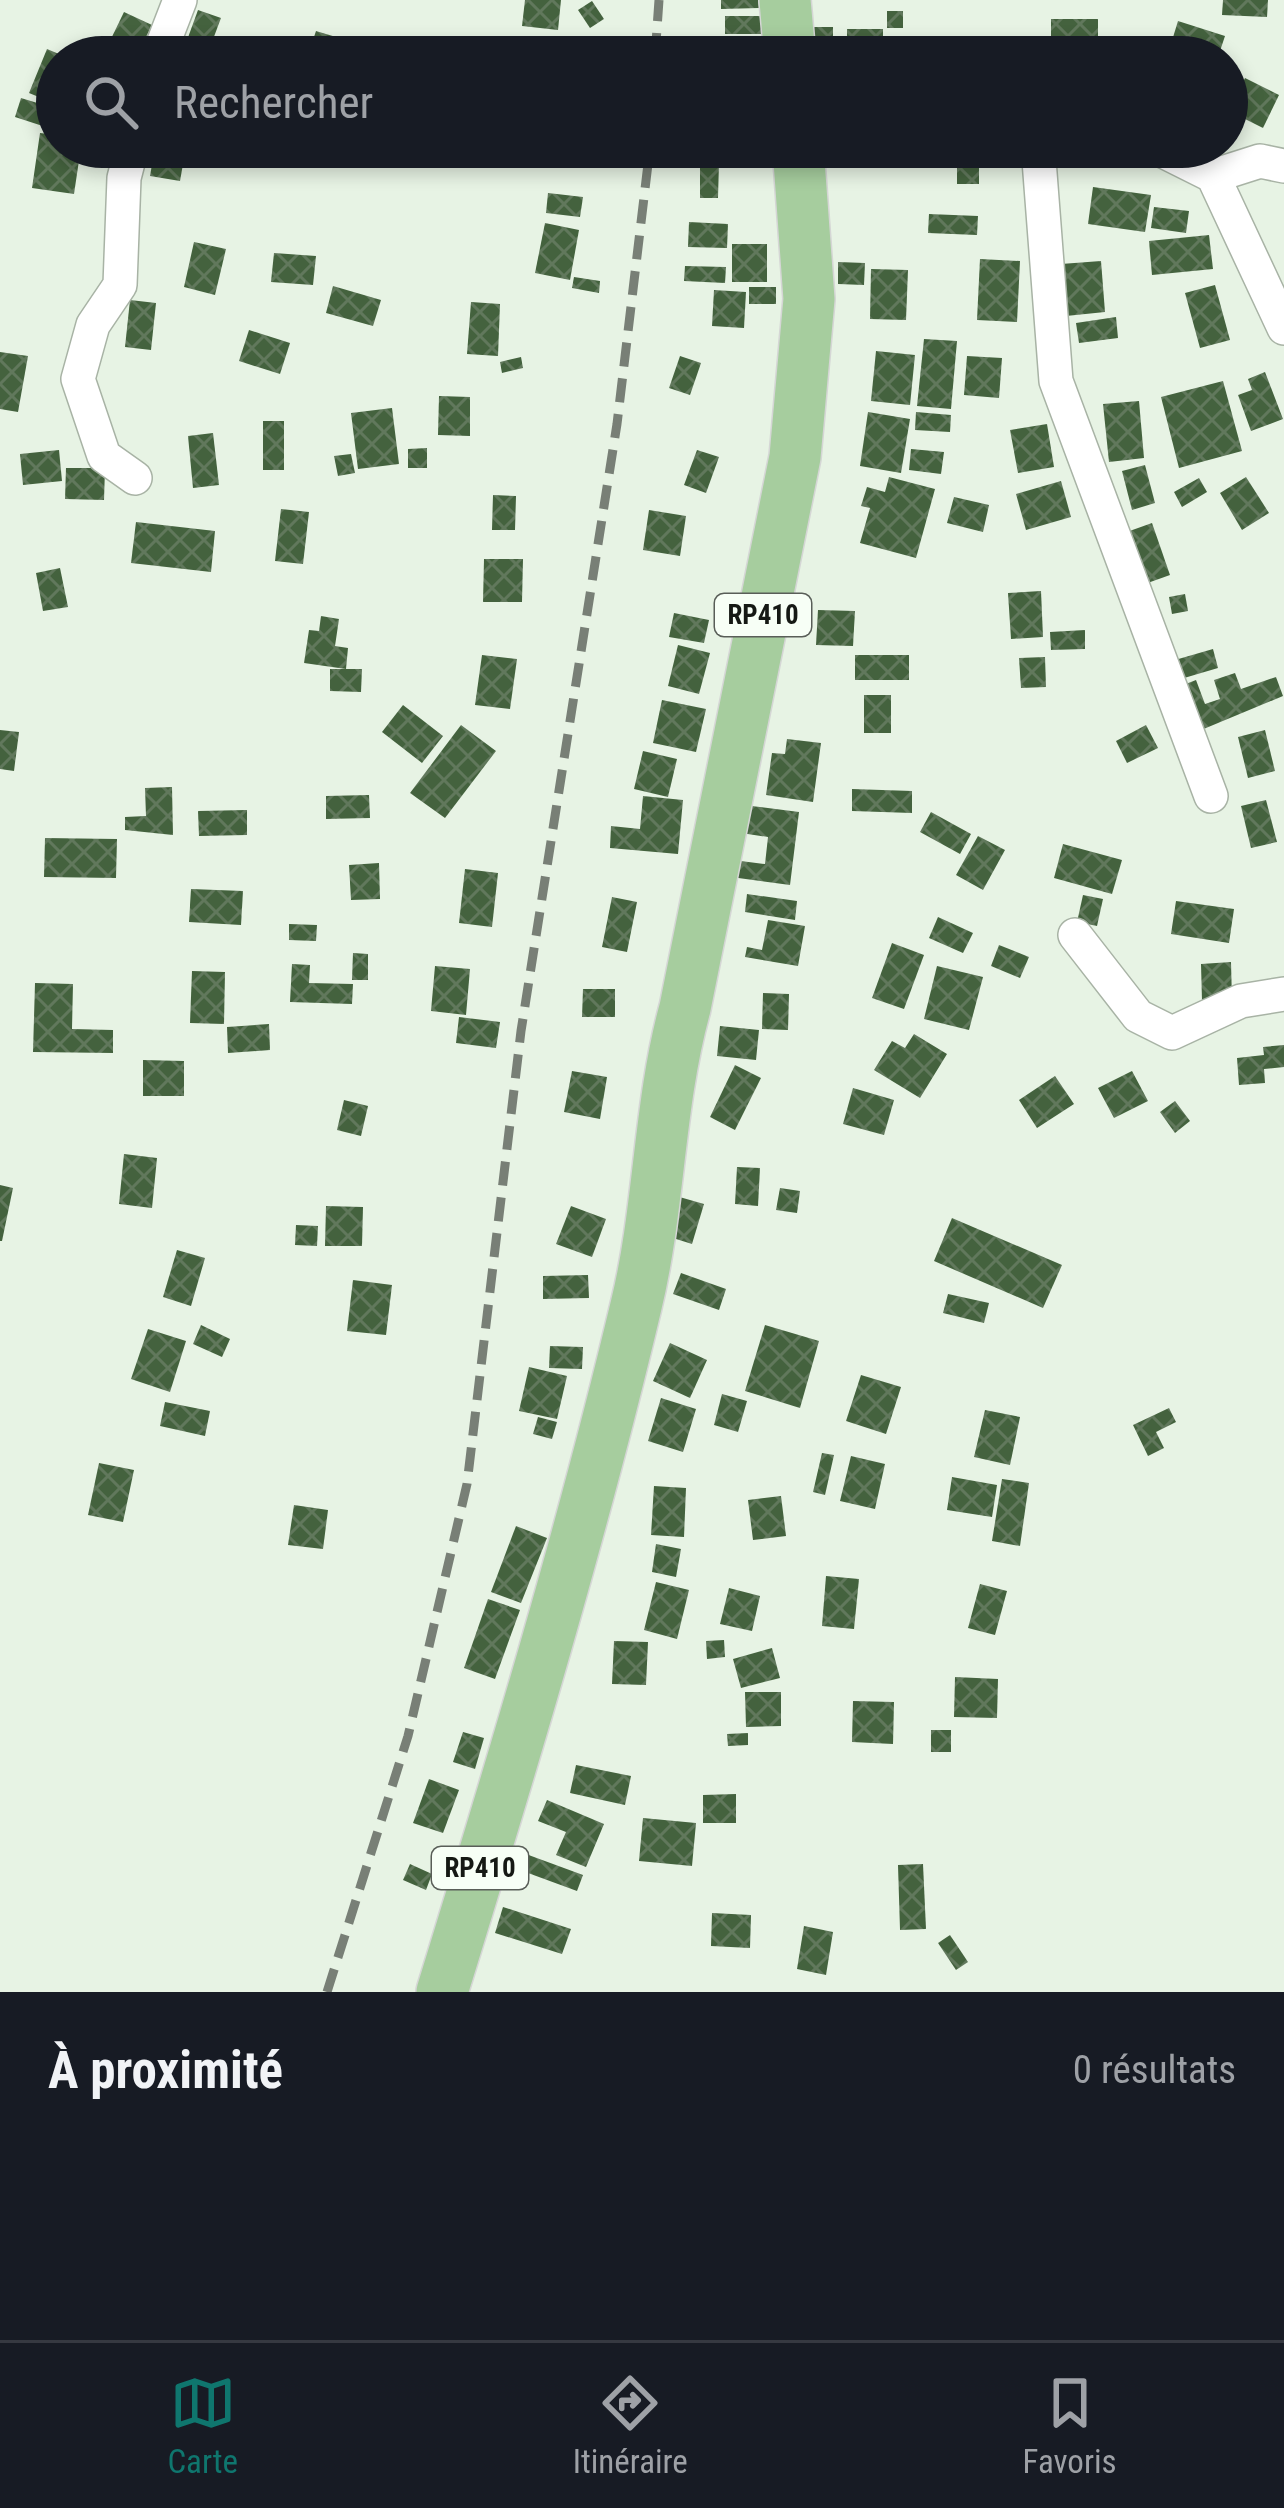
<!DOCTYPE html>
<html lang="fr">
<head>
<meta charset="utf-8">
<style>
  :root { --surface:#171b24; --page:#20242c; --text:#f1f3f6; --muted:#9ea1a6; --line:#363941; --accent:#0f766e }
  body { margin:0; font-family:"Roboto Condensed",sans-serif; background:var(--page); color:var(--text) }
  .list { margin:0; padding:0; list-style:none }
  h2 { display:flex; justify-content:space-between; align-items:center; height:156px; margin:0; padding:0 48px; font-size:51px }
  h2 small { font-size:39px; font-weight:400; color:var(--muted) }
  .icon { flex:none; width:66px; height:66px; fill:none; stroke:currentColor; stroke-width:2; stroke-linecap:round; stroke-linejoin:round }
  .map { position:relative; flex:none; width:1284px; height:1992px; overflow:hidden }
  .search { position:absolute; background:var(--surface); box-shadow:0 6px 18px #0003; left:36px; right:36px; top:36px; height:132px; display:flex; align-items:center; gap:30px; box-sizing:border-box; padding:0 42px; border-radius:66px; color:var(--muted); font-size:45px }
  .sheet { height:348px; background:var(--surface) }
  nav { display:flex; justify-content:space-around; align-items:center; box-sizing:border-box; height:168px; border-top:3px solid var(--line); background:var(--surface); font-size:33px; color:var(--muted) }
  nav a { display:grid; justify-items:center; gap:6px }
  nav .on { color:var(--accent) }
  .map>svg:first-child { display:block }
  .building { fill:url(#building-cross-hatch) }
  .lines { fill:none; stroke-linecap:round; stroke-linejoin:round }
  .minor-casing { stroke:#a8b3a5; stroke-width:36 }
  .primary-casing { stroke:#d5d6d5; stroke-width:54 }
  .minor { stroke:#fff; stroke-width:33 }
  .primary { stroke:#a6cd9e; stroke-width:51 }
  .rail { stroke:#787f76; stroke-width:9; stroke-dasharray:24 12; stroke-linecap:butt }
  .labels { text-anchor:middle; stroke-width:12; stroke-linejoin:round; paint-order:stroke }
  .shield { fill:#f7fff6; stroke:#595e58; stroke-width:3 }
  .shield-label { font-size:27px; font-weight:bold; fill:#151914 }
</style>
</head>
<body>
<div class="map">
<svg width="1284" height="1992" viewBox="0 0 1284 1992">
  <defs>
    <pattern id="building-cross-hatch" width="8" height="8" patternUnits="userSpaceOnUse" patternTransform="scale(3)"><rect width="8" height="8" fill="#44623e"/><path d="M0 0l8 8M0 8l8-8" fill="none" stroke="#61785c"/></pattern>
  </defs>
  <rect width="100%" height="100%" fill="#e7f3e4"/>
  <g class="building">
    <path d="M525,0H561L558,30L522,26Z"/>
    <path d="M721,0H758L759,8L721,9Z"/>
    <path d="M1223,0H1268L1267,17L1222,15Z"/>
    <path d="M592,1L604,19L590,28L578,10Z"/>
    <path d="M198,10L221,18L209,50L186,43Z"/>
    <rect x="887" y="11" width="16" height="17"/>
    <path d="M124,12L152,25L136,57L108,45Z"/>
    <rect x="725" y="16" width="38" height="18"/>
    <path d="M1051,19H1098V46L1051,45Z"/>
    <path d="M1178,21L1225,36L1218,57H1167Z"/>
    <rect x="812" y="27" width="21" height="14"/>
    <rect x="847" y="29" width="36" height="28"/>
    <path d="M316,31L336,37L332,50L312,43Z"/>
    <path d="M1145,38L1162,43L1158,57L1140,55Z"/>
    <path d="M1003,40L1024,41V57H1003Z"/>
    <path d="M765,42V57H738V43Z"/>
    <path d="M545,48L546,57H506L505,51Z"/>
    <path d="M47,49L66,57H57L56,104L29,93Z"/>
    <path d="M1245,78L1279,95L1263,128L1229,111Z"/>
    <path d="M21,98L57,109L55,130L15,117Z"/>
    <path d="M40,133L57,135V147H81L74,194L32,188Z"/>
    <path d="M155,147H186L180,181L150,176Z"/>
    <path d="M226,147H247L241,165L222,159Z"/>
    <path d="M453,147H504L500,163L452,153Z"/>
    <path d="M594,153H614V167L594,168Z"/>
    <rect x="957" y="156" width="22" height="28"/>
    <path d="M700,161L719,162L718,198H700Z"/>
    <path d="M1093,187L1151,195L1145,232L1088,224Z"/>
    <path d="M548,193L583,197L580,217L546,213Z"/>
    <path d="M1154,207L1189,211L1186,233L1151,228Z"/>
    <path d="M929,214L978,216L977,235L928,233Z"/>
    <path d="M689,222L728,224L727,248L688,247Z"/>
    <path d="M545,223L579,230L570,280L535,273Z"/>
    <path d="M1209,235L1213,269L1152,275L1149,241Z"/>
    <path d="M194,242L226,249L215,295L184,287Z"/>
    <rect x="732" y="244" width="35" height="38"/>
    <path d="M274,253L316,256L313,285L271,282Z"/>
    <path d="M980,259L1020,261L1017,322L977,320Z"/>
    <path d="M1101,261L1105,312L1066,316L1061,264Z"/>
    <path d="M838,262L865,263L864,285L838,284Z"/>
    <path d="M685,266L726,267L725,283L684,281Z"/>
    <path d="M871,269L908,270L906,320L870,319Z"/>
    <path d="M574,277L600,281L599,293L572,288Z"/>
    <path d="M1215,285L1230,340L1200,348L1185,293Z"/>
    <path d="M333,286L381,300L373,326L326,313Z"/>
    <rect x="749" y="287" width="27" height="17"/>
    <path d="M714,290L746,292L744,328L712,326Z"/>
    <path d="M130,300L156,303L151,350L125,347Z"/>
    <path d="M471,302L500,304L498,356L467,354Z"/>
    <path d="M1116,317L1118,338L1079,343L1076,323Z"/>
    <path d="M249,330L290,343L280,374L239,361Z"/>
    <path d="M924,339L957,341L951,409L917,406Z"/>
    <path d="M876,351L915,355L910,405L871,401Z"/>
    <path d="M0,352L28,356L18,412L0,409Z"/>
    <path d="M680,356L701,363L690,395L669,388Z"/>
    <path d="M967,356L1002,358L999,398L964,395Z"/>
    <path d="M521,357L523,368L502,373L500,362Z"/>
    <path d="M1265,372L1283,419L1251,431L1238,395L1252,390L1248,379Z"/>
    <path d="M1223,381L1242,451L1179,468L1161,397Z"/>
    <path d="M439,396L470,397V436L438,435Z"/>
    <path d="M1139,401L1144,458L1109,462L1103,404Z"/>
    <path d="M392,408L399,464L358,469L351,413Z"/>
    <path d="M868,412L910,419L901,473L860,466Z"/>
    <path d="M916,412L951,415L950,432L915,430Z"/>
    <rect x="263" y="421" width="21" height="49"/>
    <path d="M1047,424L1054,467L1018,473L1010,430Z"/>
    <path d="M213,433L219,485L193,488L188,436Z"/>
    <path d="M427,448V468H408V449Z"/>
    <path d="M911,449L944,452L941,474L909,470Z"/>
    <path d="M59,450L62,481L23,485L20,454Z"/>
    <path d="M697,450L719,457L706,493L684,485Z"/>
    <path d="M351,454L355,473L338,476L334,456Z"/>
    <path d="M1145,465L1155,503L1132,510L1122,471Z"/>
    <path d="M66,468H105L104,500L65,499Z"/>
    <path d="M889,477L935,489L916,558L860,543L870,508L861,506L867,487L885,492Z"/>
    <path d="M1246,477L1269,513L1242,530L1220,493Z"/>
    <path d="M1199,478L1207,492L1182,507L1174,492Z"/>
    <path d="M1061,481L1071,517L1026,530L1016,494Z"/>
    <path d="M493,495L516,496L515,530H492Z"/>
    <path d="M954,497L989,505L983,532L947,523Z"/>
    <path d="M281,509L309,512L303,564L275,561Z"/>
    <path d="M649,510L686,516L680,556L643,550Z"/>
    <path d="M136,522L215,531L211,572L131,563Z"/>
    <path d="M1152,523L1170,575L1142,585L1124,533Z"/>
    <path d="M484,559H523L522,602H483Z"/>
    <path d="M60,568L68,607L43,611L36,573Z"/>
    <path d="M1041,591L1043,637L1011,639L1008,593Z"/>
    <path d="M1185,594L1188,611L1172,614L1169,597Z"/>
    <path d="M818,610L855,611L853,646L816,645Z"/>
    <path d="M674,613L709,620L704,643L669,637Z"/>
    <path d="M321,616L339,619L335,646L348,648L346,669L304,663L309,630L319,631Z"/>
    <path d="M1085,630V649L1051,650L1050,632Z"/>
    <path d="M678,645L710,653L699,694L668,686Z"/>
    <path d="M1213,649L1218,668L1174,681L1168,662Z"/>
    <path d="M482,655L517,659L510,709L475,705Z"/>
    <rect x="855" y="655" width="54" height="25"/>
    <path d="M1045,657L1046,687L1021,688L1019,658Z"/>
    <path d="M330,669H362L361,692L330,691Z"/>
    <path d="M1235,673L1241,689L1276,677L1283,696L1194,733L1178,687L1196,680L1205,704L1220,699L1214,680Z"/>
    <rect x="864" y="695" width="27" height="38"/>
    <path d="M662,700L706,709L696,752L653,743Z"/>
    <path d="M403,705L443,736L422,763L382,732Z"/>
    <path d="M461,725L496,751L445,818L410,793Z"/>
    <path d="M1146,725L1158,748L1127,763L1116,741Z"/>
    <path d="M0,730L19,732L14,771L0,769Z"/>
    <path d="M1265,730L1275,771L1248,778L1238,737Z"/>
    <path d="M787,739L821,743L813,802L766,795L772,753L785,754Z"/>
    <path d="M643,751L677,759L668,797L634,789Z"/>
    <path d="M172,787L173,835L125,830V817L146,816L145,788Z"/>
    <path d="M852,789L912,791V813L852,811Z"/>
    <path d="M369,795L370,818L326,819V796Z"/>
    <path d="M643,796L683,800L678,854L610,848L611,826L640,829Z"/>
    <path d="M1266,800L1277,842L1251,848L1241,806Z"/>
    <path d="M752,806L799,812L790,885L731,877L733,860L765,864L768,837L741,833Z"/>
    <path d="M247,810V835L199,836L198,811Z"/>
    <path d="M931,812L971,834L960,854L920,832Z"/>
    <path d="M978,836L1005,850L983,890L956,875Z"/>
    <path d="M45,838L117,839L116,878L44,877Z"/>
    <path d="M1063,844L1122,860L1112,894L1054,878Z"/>
    <path d="M379,863L380,899L351,900L349,865Z"/>
    <path d="M465,869L498,873L492,927L459,923Z"/>
    <path d="M191,889L243,891L241,925L189,922Z"/>
    <path d="M747,894L797,901L795,920L745,912Z"/>
    <path d="M1083,895L1103,899L1097,926L1077,922Z"/>
    <path d="M612,897L637,902L627,952L602,947Z"/>
    <path d="M1176,901L1234,909L1229,943L1171,934Z"/>
    <path d="M938,917L973,933L963,953L929,938Z"/>
    <path d="M768,920L805,926L798,966L745,957L747,947L762,950Z"/>
    <path d="M289,924L317,925L316,941L289,940Z"/>
    <path d="M892,943L924,955L904,1009L872,998Z"/>
    <path d="M999,945L1029,957L1020,978L991,966Z"/>
    <path d="M353,953L368,954V980H352Z"/>
    <path d="M1231,962L1232,1000L1202,1001L1201,964Z"/>
    <path d="M292,964L310,965L309,983L353,984L352,1004L290,1002Z"/>
    <path d="M435,966L470,969L466,1015L431,1011Z"/>
    <path d="M937,966L983,977L969,1030L924,1019Z"/>
    <path d="M192,971L225,972L224,1024L190,1023Z"/>
    <path d="M35,983L73,984L72,1029L113,1030V1053L33,1052Z"/>
    <path d="M583,989H615V1017H582Z"/>
    <path d="M763,993L789,994L788,1030L762,1029Z"/>
    <path d="M459,1017L500,1022L496,1048L456,1043Z"/>
    <path d="M269,1024L270,1050L228,1053L227,1027Z"/>
    <path d="M720,1026L759,1030L756,1060L717,1056Z"/>
    <path d="M914,1034L947,1054L920,1098L874,1070L892,1041L905,1048Z"/>
    <path d="M1284,1045V1067L1264,1069L1265,1083L1239,1085L1237,1058L1264,1055L1263,1047Z"/>
    <path d="M143,1060L184,1061V1096H143Z"/>
    <path d="M735,1065L761,1078L735,1130L710,1117Z"/>
    <path d="M572,1071L607,1077L600,1119L564,1112Z"/>
    <path d="M1132,1071L1148,1101L1114,1118L1098,1088Z"/>
    <path d="M1055,1076L1074,1104L1037,1128L1019,1100Z"/>
    <path d="M853,1088L894,1100L884,1135L843,1124Z"/>
    <path d="M344,1100L368,1106L361,1136L337,1130Z"/>
    <path d="M1175,1101L1190,1121L1175,1133L1160,1112Z"/>
    <path d="M124,1154L157,1158L152,1208L119,1204Z"/>
    <path d="M737,1167L760,1168L758,1206L735,1204Z"/>
    <path d="M0,1185L13,1188L2,1241H0Z"/>
    <path d="M780,1188L800,1191L797,1213L776,1210Z"/>
    <path d="M669,1194L704,1204L692,1244L657,1233Z"/>
    <path d="M326,1206L363,1207L362,1246H325Z"/>
    <path d="M571,1206L606,1219L592,1257L556,1244Z"/>
    <path d="M952,1218L1062,1265L1043,1308L934,1261Z"/>
    <path d="M296,1225L318,1226L317,1246L295,1245Z"/>
    <path d="M177,1250L205,1258L191,1306L163,1297Z"/>
    <path d="M681,1273L726,1289L719,1310L673,1294Z"/>
    <path d="M588,1275L589,1298L543,1299V1276Z"/>
    <path d="M353,1280L392,1285L386,1335L347,1331Z"/>
    <path d="M948,1294L989,1303L984,1323L943,1313Z"/>
    <path d="M201,1325L230,1339L222,1357L193,1344Z"/>
    <path d="M765,1325L819,1341L800,1408L745,1391Z"/>
    <path d="M148,1329L186,1341L170,1392L131,1379Z"/>
    <path d="M670,1343L707,1360L690,1398L653,1381Z"/>
    <path d="M550,1346L583,1347L582,1369L549,1368Z"/>
    <path d="M529,1367L567,1376L557,1419L519,1411Z"/>
    <path d="M861,1375L901,1387L886,1434L846,1421Z"/>
    <path d="M722,1394L747,1401L738,1432L714,1425Z"/>
    <path d="M661,1398L696,1409L683,1452L648,1441Z"/>
    <path d="M165,1402L210,1411L205,1436L160,1426Z"/>
    <path d="M1169,1408L1176,1422L1156,1432L1164,1448L1148,1456L1133,1425Z"/>
    <path d="M985,1410L1020,1417L1010,1465L974,1457Z"/>
    <path d="M538,1417L557,1422L552,1439L533,1434Z"/>
    <path d="M822,1453L834,1455L825,1495L813,1492Z"/>
    <path d="M851,1456L885,1464L875,1509L840,1501Z"/>
    <path d="M99,1463L134,1470L123,1522L88,1515Z"/>
    <path d="M952,1477L997,1485L992,1517L947,1510Z"/>
    <path d="M1002,1479L1029,1483L1020,1546L992,1541Z"/>
    <path d="M654,1486L686,1488L684,1537L651,1535Z"/>
    <path d="M781,1496L786,1536L753,1540L748,1500Z"/>
    <path d="M294,1505L328,1510L323,1549L288,1545Z"/>
    <path d="M516,1526L547,1538L521,1603L491,1592Z"/>
    <path d="M656,1544L681,1549L676,1577L652,1572Z"/>
    <path d="M826,1576L859,1579L854,1629L822,1626Z"/>
    <path d="M656,1582L689,1590L677,1639L644,1630Z"/>
    <path d="M980,1584L1007,1591L995,1635L968,1628Z"/>
    <path d="M729,1588L760,1596L752,1631L720,1624Z"/>
    <path d="M488,1599L520,1610L495,1679L464,1668Z"/>
    <path d="M724,1640L725,1657L707,1659L706,1641Z"/>
    <path d="M614,1641L648,1642L646,1685L612,1684Z"/>
    <path d="M772,1648L780,1678L741,1688L733,1659Z"/>
    <path d="M955,1677L998,1679L997,1718L954,1717Z"/>
    <path d="M745,1692H781V1726L746,1727Z"/>
    <path d="M853,1701L894,1702L893,1744L852,1742Z"/>
    <rect x="931" y="1730" width="20" height="22"/>
    <path d="M463,1732L484,1738L475,1769L453,1762Z"/>
    <path d="M748,1733V1745L728,1746L727,1734Z"/>
    <path d="M576,1765L631,1776L625,1805L570,1793Z"/>
    <path d="M429,1779L459,1790L443,1833L413,1823Z"/>
    <path d="M736,1794V1823H703V1795Z"/>
    <path d="M547,1800L604,1824L586,1867L556,1855L566,1832L538,1821Z"/>
    <path d="M643,1818L696,1823L692,1866L639,1861Z"/>
    <path d="M515,1850L583,1875L577,1891L509,1866Z"/>
    <path d="M410,1864L432,1874L426,1890L403,1880Z"/>
    <path d="M923,1864L926,1929L900,1930L898,1865Z"/>
    <path d="M503,1907L571,1929L562,1954L495,1933Z"/>
    <path d="M712,1913L751,1915L750,1948L711,1946Z"/>
    <path d="M804,1926L833,1932L826,1975L797,1969Z"/>
    <path d="M950,1935L968,1962L956,1970L938,1943Z"/>
  </g>
  <g class="lines">
    <g class="minor-casing">
      <g id="minor">
        <path d="M158,57L180,0"/>
        <path d="M132,147L124,178L120,285L93,325L78,379L104,456L135,478"/>
        <path d="M1038,147L1056,381L1211,796"/>
        <path d="M1155,147L1213,176L1284,328"/>
        <path d="M1213,176L1260,161L1284,166"/>
        <path d="M1075,935L1138,1016L1172,1033L1241,1001L1284,994"/>
      </g>
    </g>
    <g class="primary-casing">
      <g id="primary">
        <path d="M785,0L790,57"/>
        <path d="M442,1992C512,1765 581,1537 636,1306C660,1208 658,1106 685,1008L795,457L809,299L798,147"/>
      </g>
    </g>
    <use href="#minor" class="minor"/>
    <use href="#primary" class="primary"/>
    <g class="rail">
      <path d="M655,57L659,0"/>
      <path d="M327,1992L408,1736L467,1484L521,1031L617,424L650,147"/>
    </g>
  </g>
  <g class="labels">
    <g class="shield">
      <rect x="715" y="594" width="96" height="42" rx="9"/>
      <rect x="432" y="1847" width="96" height="42" rx="9"/>
    </g>
    <g class="shield-label">
      <text x="763" y="624">RP410</text>
      <text x="480" y="1877">RP410</text>
    </g>
  </g>
</svg>
<div class="search"><svg class="icon" aria-label="search" viewBox="0 0 24 24"><circle cx="10" cy="10" r="6"/><path d="M15 15l6 6"/></svg>Rechercher</div>
</div>
<section class="sheet">
<h2>À proximité<small>0 résultats</small></h2>
<ul class="list">
</ul>
</section>
<nav>
<a class="on"><svg class="icon" aria-label="map" viewBox="0 0 24 24"><path d="M3 6l6-2 6 2 6-2v14l-6 2-6-2-6 2zM9 4v14M15 6v14"/></svg>Carte</a>
<a><svg class="icon" aria-label="directions" viewBox="0 0 24 24"><path d="M12 3l9 9-9 9-9-9zM9 14v-3h6M13 9l2 2-2 2"/></svg>Itinéraire</a>
<a><svg class="icon" aria-label="saved" viewBox="0 0 24 24"><path d="M7 4h10v16l-5-4-5 4z"/></svg>Favoris</a>
</nav>
</body>
</html>
